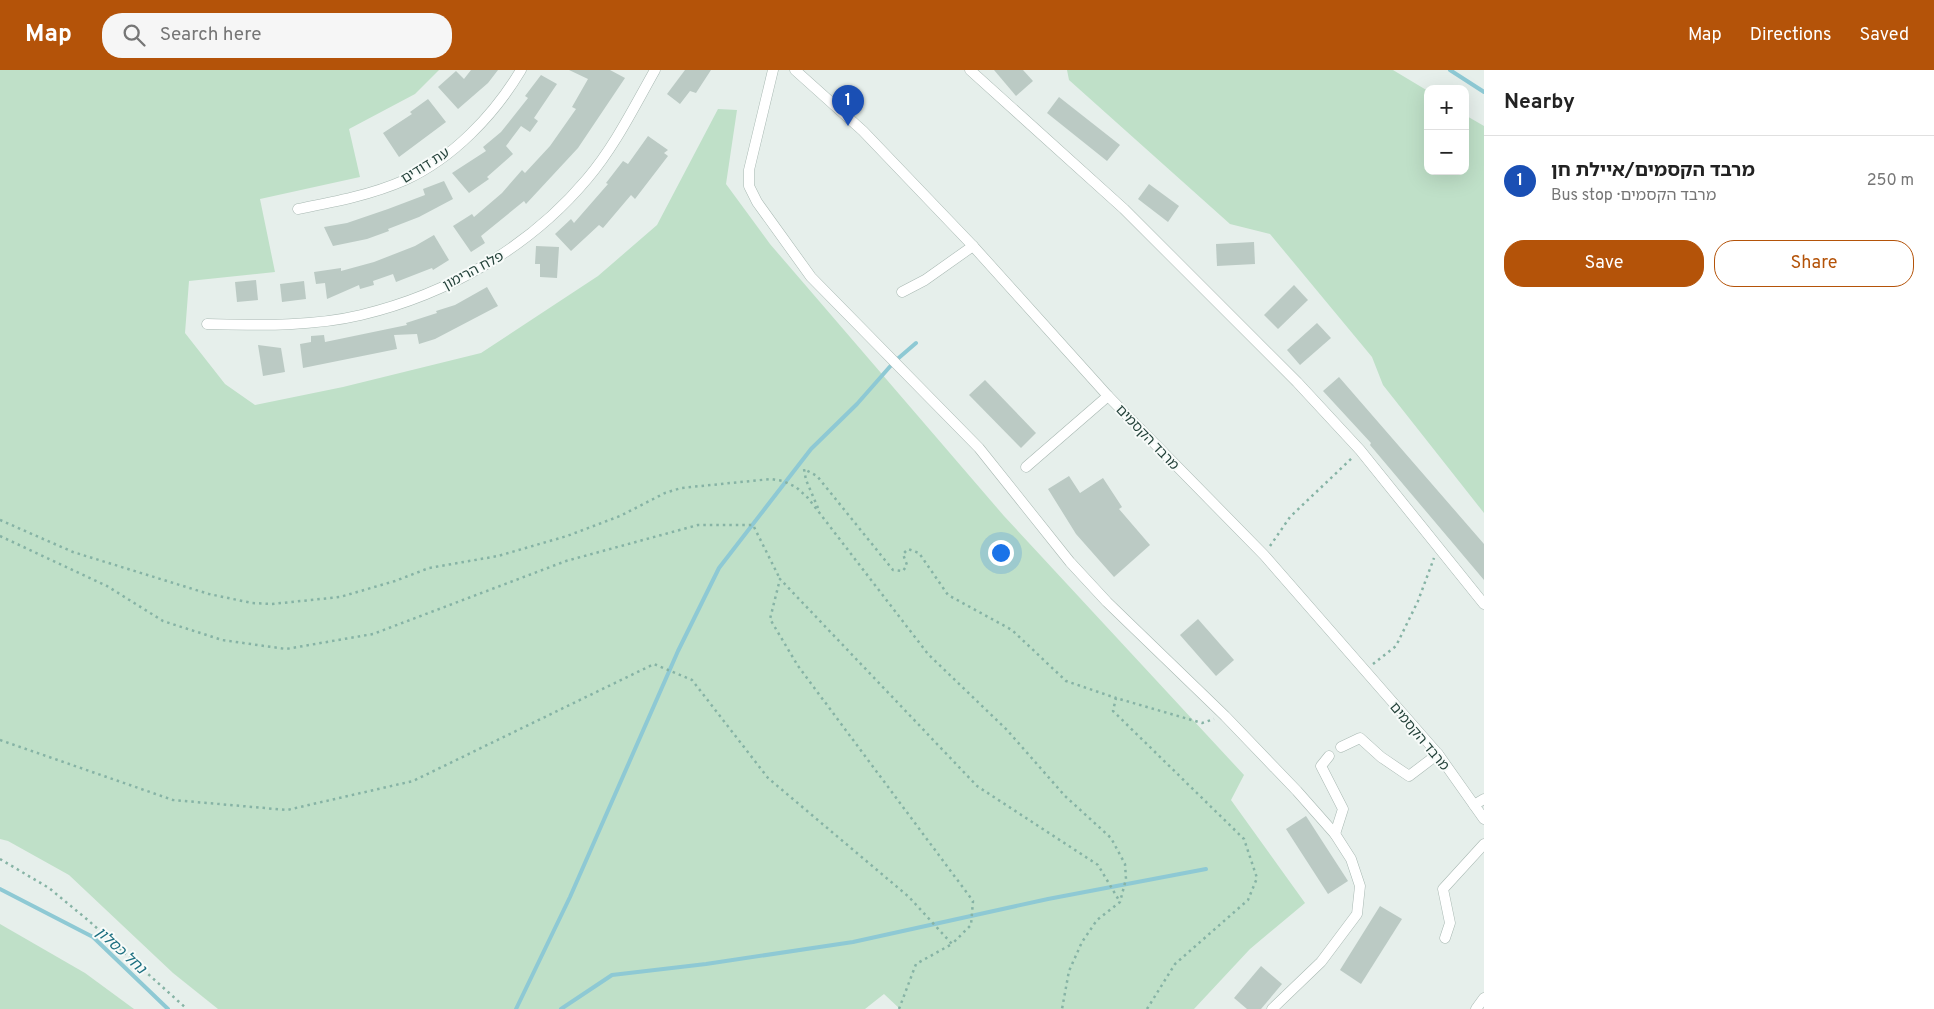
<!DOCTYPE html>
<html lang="en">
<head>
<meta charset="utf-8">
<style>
  :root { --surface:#fff; --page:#f6f6f6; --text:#222; --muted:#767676; --line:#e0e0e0; --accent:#b45309 }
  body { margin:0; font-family:Overpass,"Noto Sans Hebrew",sans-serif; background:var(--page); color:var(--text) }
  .controls { position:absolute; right:15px; top:15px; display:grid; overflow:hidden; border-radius:10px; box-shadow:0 5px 20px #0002 }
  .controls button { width:45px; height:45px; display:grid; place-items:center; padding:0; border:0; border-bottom:1px solid var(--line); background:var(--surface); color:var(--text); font:25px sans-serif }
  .you { position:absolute; left:1000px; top:482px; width:18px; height:18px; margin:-12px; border:4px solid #fff; border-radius:50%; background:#1a73e8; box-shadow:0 0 0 8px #1a73e833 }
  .badge { display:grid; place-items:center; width:32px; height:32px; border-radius:50%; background:var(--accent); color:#fff; font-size:16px; font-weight:700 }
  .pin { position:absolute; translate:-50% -41px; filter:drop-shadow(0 1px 2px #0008) }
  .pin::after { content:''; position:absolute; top:26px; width:18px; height:15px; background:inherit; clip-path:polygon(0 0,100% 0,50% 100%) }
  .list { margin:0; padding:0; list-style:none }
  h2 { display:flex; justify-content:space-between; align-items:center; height:65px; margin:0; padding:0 20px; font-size:21px }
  h2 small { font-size:16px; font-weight:400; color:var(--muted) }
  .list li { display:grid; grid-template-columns:32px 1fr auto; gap:15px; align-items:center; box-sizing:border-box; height:90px; padding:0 20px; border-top:1px solid var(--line) }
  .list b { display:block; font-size:19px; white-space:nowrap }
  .list p { margin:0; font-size:16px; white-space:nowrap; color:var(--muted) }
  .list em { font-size:16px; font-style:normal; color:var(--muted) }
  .actions { display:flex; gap:10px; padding:15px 20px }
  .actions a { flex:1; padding:11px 0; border:1px solid var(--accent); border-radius:20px; text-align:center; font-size:18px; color:var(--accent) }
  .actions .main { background:var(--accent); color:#fff }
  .icon { flex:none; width:28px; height:28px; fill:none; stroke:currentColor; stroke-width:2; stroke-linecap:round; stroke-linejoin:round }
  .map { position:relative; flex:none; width:1484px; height:939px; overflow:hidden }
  header { display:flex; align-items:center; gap:30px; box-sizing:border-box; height:70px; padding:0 25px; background:var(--accent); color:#fff }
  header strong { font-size:24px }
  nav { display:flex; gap:28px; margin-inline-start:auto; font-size:18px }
  .search { width:350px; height:45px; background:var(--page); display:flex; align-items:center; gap:12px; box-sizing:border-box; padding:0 18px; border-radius:20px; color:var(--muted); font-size:19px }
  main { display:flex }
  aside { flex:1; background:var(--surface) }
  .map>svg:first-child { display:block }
  .green { fill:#bfe0c8 }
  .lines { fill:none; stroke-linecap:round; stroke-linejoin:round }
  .stream { stroke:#8ec9d4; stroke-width:4 }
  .building { fill:#bbcac4 }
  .minor-casing { stroke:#a8b8b2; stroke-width:11 }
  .path { stroke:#86b3a5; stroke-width:2.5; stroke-dasharray:2.5 4; stroke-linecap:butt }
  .minor { stroke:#fff; stroke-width:10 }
  .labels { text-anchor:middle; stroke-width:4; stroke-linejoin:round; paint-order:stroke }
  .street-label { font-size:14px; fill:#24423a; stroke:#f7fbf9 }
  .water-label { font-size:15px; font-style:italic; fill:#1c6f80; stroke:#f7fbf9 }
</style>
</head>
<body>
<header>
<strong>Map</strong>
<div class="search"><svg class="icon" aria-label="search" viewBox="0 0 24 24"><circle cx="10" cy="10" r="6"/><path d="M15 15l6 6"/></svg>Search here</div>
<nav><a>Map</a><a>Directions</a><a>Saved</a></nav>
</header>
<main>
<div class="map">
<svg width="1484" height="939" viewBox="0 0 1484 939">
  <rect width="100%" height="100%" fill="#e6efeb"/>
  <g class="green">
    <path d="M0,0H439L415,24L349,59L360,107L260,129L275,202L189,211L185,263L225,314L255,335L343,317L481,283L598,206L657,155L718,39L737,40L726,114L770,174L1004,446L1244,705L1231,730L1305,833L1250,879L1194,939H900L884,924L865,939H218L173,903L69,805L8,771L0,769Z"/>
    <path d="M1067,0H1393L1428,21V101H1465V45L1484,56V443L1383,315L1372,287L1270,164L1230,154L1069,10Z"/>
    <path d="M0,854L85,903L134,939H0Z"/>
  </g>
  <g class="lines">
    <g class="stream">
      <path d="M1450,0L1484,22"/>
      <path d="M0,819L93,867L168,939"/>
      <path d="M516,939L570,827L678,581L719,498L811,379L857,334L894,292L916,273"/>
      <path d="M561,939L612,905L706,894L853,872L1048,829L1206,799"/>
    </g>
  </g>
  <g class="building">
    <path d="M471,0H498L488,13L458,39L438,17L456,1L464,9Z"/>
    <path d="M569,0H610L625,8L578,78L526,134L524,131L481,166L485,173L471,182L453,156L472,144L474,147L502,123L522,100L525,103L550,76L576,39L572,37L588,9Z"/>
    <path d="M685,0H711L696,23L690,21L680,34L667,24Z"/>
    <path d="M994,0H1023L1033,11L1016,26Z"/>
    <path d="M541,5L557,14L534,48L538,51L530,62L521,56L506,76L513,84L487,107L489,109L469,123L452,103L486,81L483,77L501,62L528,28L525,26Z"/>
    <path d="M1059,27L1120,75L1107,91L1047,43Z"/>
    <path d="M428,29L446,52L399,87L383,63L412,44L410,42Z"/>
    <path d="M648,66L668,80L664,83L668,86L635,129L631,125L603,158L599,155L571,181L555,164L571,149L574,153L608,114L606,113L623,91L628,94Z"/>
    <path d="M444,111L453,129L419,147L388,159L389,161L367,169L333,176L324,157L347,153L388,139L425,125L423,119Z"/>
    <path d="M1149,114L1179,136L1168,152L1138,129Z"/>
    <path d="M434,165L449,190L433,200L432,198L396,212L393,204L373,211L374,215L360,219L359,215L327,229L325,213L316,214L314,202L341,198V201L374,192L415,176Z"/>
    <path d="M1254,172L1255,194L1217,196L1216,174Z"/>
    <path d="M536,176L559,177L557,208L540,207V194H535Z"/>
    <path d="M256,210L258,230L237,232L235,212Z"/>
    <path d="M304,211L306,229L282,232L280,214Z"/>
    <path d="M1294,215L1308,230L1278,259L1264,245Z"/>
    <path d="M487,217L498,236L435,269L419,274L417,264L394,265L397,279L303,298L300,274L311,272V266L324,265L325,272L407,255L406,253L437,243L436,241L455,235Z"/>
    <path d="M1317,253L1331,268L1300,295L1287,280Z"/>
    <path d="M258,275L281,278L285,302L263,306Z"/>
    <path d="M1339,307L1484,474V510L1370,375L1371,373L1323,321Z"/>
    <path d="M985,310L1036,363L1021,378L969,325Z"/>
    <path d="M1069,406L1080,423L1103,408L1122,437L1119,439L1150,475L1114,507L1076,464L1048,419Z"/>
    <path d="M1198,549L1234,590L1216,606L1180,565Z"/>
    <path d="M1306,746L1348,811L1328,824L1286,759Z"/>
    <path d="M1380,836L1402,849L1361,914L1340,900Z"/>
    <path d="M1261,896L1282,914L1261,939H1247L1234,928Z"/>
  </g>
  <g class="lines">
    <g class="minor-casing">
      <g id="minor">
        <path d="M773,0L749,100V116L757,132L811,207L979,378L1070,492L1107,532L1225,646L1297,721L1335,764L1351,789L1360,816L1357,844L1321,892L1272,939"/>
        <path d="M795,0L863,61L973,176L1108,326L1264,485L1438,684L1484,749"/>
        <path d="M970,0L1124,139L1297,312L1360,380L1484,534"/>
        <path d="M298,139C334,132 371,125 405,110C453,88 494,45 521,0"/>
        <path d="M902,222L925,210L973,176"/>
        <path d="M207,254C257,255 311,257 361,245C448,224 529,178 587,109C615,76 634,37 655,0"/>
        <path d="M1026,397L1108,326"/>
        <path d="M1341,677L1360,668L1381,687L1409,706L1438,684"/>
        <path d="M1329,686L1321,696L1343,739L1335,764"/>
        <path d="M1474,735L1484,729"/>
        <path d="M1445,868L1450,853L1443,819L1484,774"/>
        <path d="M1476,939L1484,928"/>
      </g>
    </g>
    <g class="path">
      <path d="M818,438L806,410L804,399L817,406L893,500L903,501L907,495L903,484L908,479L919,483L948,525L1012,560L1066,611L1116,628"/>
      <path d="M0,450L73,482L209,524L252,533L272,534L340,527L395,511L429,498L498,486L567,466L620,446L665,423L681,418L771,409L783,411L796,417L808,428L928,584L1007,660L1065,726L1111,768L1125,794L1126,809L1120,832L1097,850L1082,872L1069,901L1062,939"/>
      <path d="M0,466L107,516L163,551L222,570L286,579L373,564L566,491L698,455H753L780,509"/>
      <path d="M1270,476L1290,447L1353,387"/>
      <path d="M1373,594L1396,576L1418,531L1434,488"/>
      <path d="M0,670L173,730L287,740L413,711L654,594L692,610L768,708L909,827L952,874L971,855L973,831L798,596L770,549L780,509L977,716L1098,795L1120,832"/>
      <path d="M0,789L49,818L89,851L187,939"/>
      <path d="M899,939L916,894L952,874"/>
      <path d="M1147,939L1175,894L1248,830L1257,808L1244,769L1113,641L1116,628L1202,653L1214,649"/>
    </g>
    <use href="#minor" class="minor"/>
  </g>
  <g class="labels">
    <g class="street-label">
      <text transform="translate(425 95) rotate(-32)" y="5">עת דודים</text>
      <text transform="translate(473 200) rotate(-28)" y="5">פלח הרימון</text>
      <text transform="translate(1148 367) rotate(46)" y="5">מרבד הקסמים</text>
      <text transform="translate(1420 666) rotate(50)" y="5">מרבד הקסמים</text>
    </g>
    <g class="water-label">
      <text transform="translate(121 880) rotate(42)" y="5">נחל כסלון</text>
    </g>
  </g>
</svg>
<div class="controls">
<button>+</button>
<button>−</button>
</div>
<div class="you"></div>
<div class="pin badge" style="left:848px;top:56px;background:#1a4fb4">1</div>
</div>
<aside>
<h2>Nearby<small></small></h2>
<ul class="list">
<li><span class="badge" style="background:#1a4fb4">1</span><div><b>מרבד הקסמים/איילת חן</b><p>Bus stop · מרבד הקסמים</p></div><em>250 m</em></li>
</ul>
<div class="actions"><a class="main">Save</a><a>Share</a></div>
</aside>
</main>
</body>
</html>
